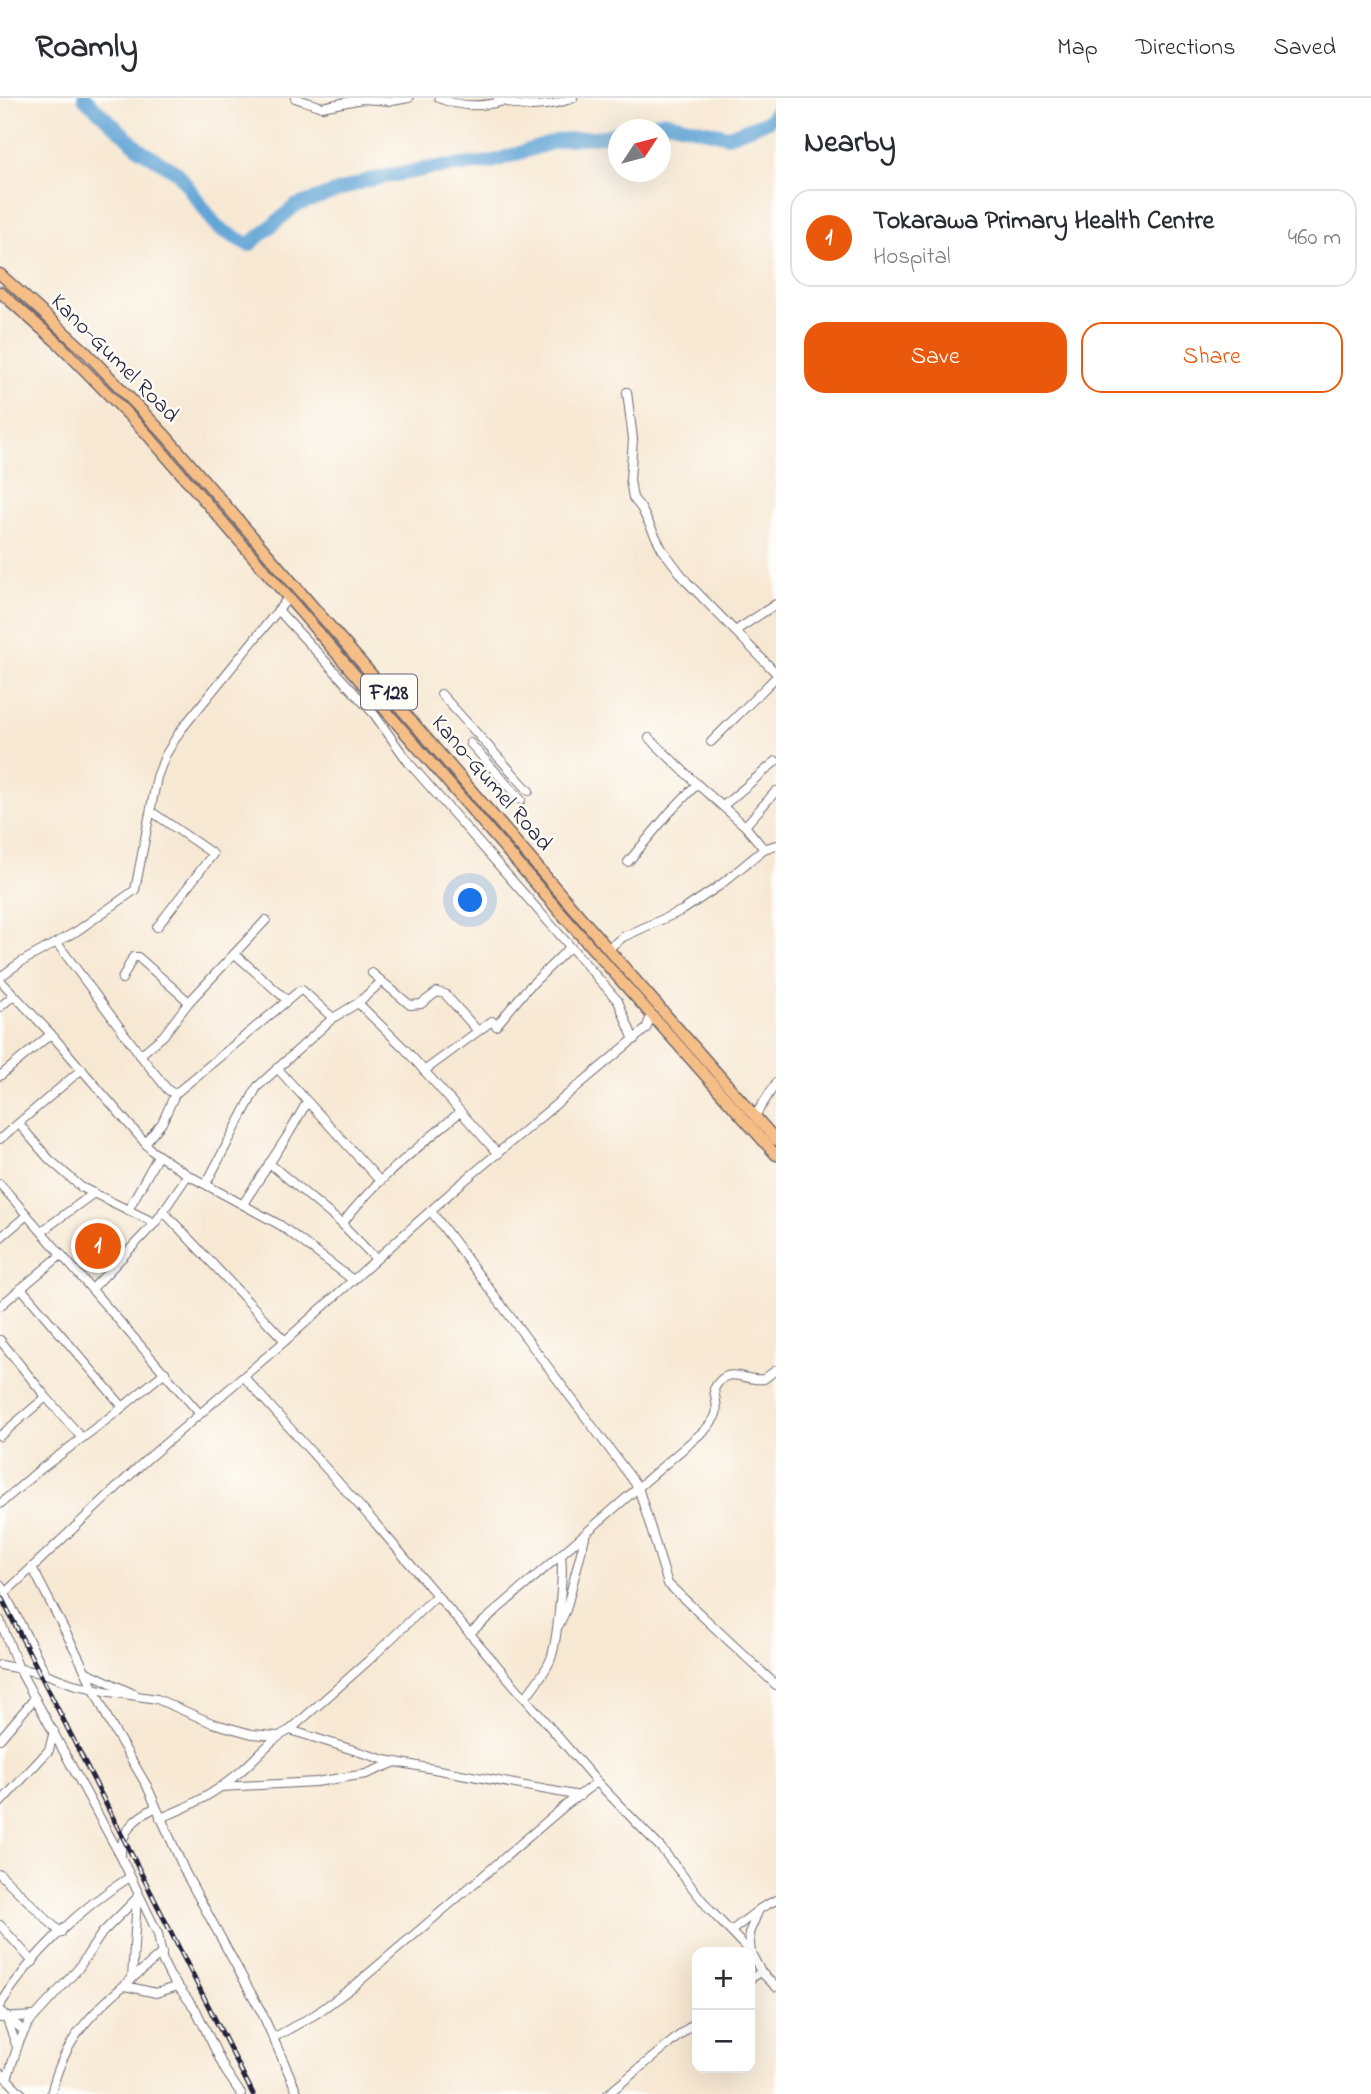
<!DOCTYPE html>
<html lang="en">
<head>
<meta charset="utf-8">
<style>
  :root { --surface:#fff; --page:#f2f2f3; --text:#2b2b33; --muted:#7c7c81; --line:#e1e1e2; --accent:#ea580c }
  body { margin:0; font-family:"Indie Flower",sans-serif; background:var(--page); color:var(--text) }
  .controls { position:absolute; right:21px; bottom:21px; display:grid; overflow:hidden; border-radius:14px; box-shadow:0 7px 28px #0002 }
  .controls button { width:63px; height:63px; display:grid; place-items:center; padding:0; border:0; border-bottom:2px solid var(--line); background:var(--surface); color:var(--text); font:35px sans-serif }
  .compass { position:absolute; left:608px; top:21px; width:63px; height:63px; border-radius:50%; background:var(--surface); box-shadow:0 7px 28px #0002; rotate:54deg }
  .you { position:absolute; left:471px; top:803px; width:24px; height:24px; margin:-18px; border:5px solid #fff; border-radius:50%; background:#1a73e8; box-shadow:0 0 0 10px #1a73e833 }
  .badge { display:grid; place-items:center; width:46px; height:46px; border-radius:50%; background:var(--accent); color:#fff; font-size:23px; font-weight:700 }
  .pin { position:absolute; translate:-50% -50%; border:4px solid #fff; box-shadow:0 2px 7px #0006 }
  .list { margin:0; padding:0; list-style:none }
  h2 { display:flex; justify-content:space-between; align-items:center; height:91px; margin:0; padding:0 28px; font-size:30px }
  h2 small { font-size:23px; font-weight:400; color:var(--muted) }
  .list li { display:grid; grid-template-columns:46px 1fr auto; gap:21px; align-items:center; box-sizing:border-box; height:98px; margin:0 14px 14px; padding:0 14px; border:2px solid var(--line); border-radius:21px }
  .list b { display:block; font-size:26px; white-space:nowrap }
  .list p { margin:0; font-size:23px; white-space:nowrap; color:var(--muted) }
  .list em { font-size:23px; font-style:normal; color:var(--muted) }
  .actions { display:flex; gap:14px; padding:21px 28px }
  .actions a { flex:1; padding:16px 0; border:2px solid var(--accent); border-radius:21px; text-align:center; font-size:24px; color:var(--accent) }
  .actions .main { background:var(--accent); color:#fff }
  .map { position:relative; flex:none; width:776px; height:1996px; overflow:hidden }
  header { display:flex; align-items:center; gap:42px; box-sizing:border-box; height:98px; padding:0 35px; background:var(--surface); border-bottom:2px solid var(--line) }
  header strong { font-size:33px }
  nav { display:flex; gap:38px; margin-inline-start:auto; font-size:24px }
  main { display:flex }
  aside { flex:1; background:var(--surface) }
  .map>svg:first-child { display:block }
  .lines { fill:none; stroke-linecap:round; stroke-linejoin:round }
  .river { stroke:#62a5d6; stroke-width:14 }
  .minor-casing { stroke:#6d6770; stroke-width:10 }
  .major-casing { stroke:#6d6770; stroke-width:13 }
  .minor { stroke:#fff; stroke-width:8 }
  .major { stroke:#f6be87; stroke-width:10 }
  .rail-casing { stroke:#22223b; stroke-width:5 }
  .rail { stroke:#fdfcf7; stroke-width:2.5; stroke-dasharray:8; stroke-linecap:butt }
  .labels { text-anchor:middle; stroke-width:5; stroke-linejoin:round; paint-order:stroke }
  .shield { fill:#fdfcf7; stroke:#646373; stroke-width:2 }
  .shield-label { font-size:21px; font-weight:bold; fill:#22223b }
  .street-label { font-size:23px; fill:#22223b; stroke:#fdfcf7 }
</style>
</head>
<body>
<header>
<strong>Roamly</strong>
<nav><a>Map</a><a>Directions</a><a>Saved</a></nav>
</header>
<main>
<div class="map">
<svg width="776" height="1996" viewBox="0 0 776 1996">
  <rect width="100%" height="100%" fill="#fdfcf7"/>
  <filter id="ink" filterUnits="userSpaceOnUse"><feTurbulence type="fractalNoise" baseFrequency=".0143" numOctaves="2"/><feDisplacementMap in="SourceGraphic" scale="14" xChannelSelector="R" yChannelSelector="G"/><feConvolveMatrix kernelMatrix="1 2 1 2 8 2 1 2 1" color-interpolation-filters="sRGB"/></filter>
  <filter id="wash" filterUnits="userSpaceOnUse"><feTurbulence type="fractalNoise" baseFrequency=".00686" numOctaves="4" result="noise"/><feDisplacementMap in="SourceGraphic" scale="28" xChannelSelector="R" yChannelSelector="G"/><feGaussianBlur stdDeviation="1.57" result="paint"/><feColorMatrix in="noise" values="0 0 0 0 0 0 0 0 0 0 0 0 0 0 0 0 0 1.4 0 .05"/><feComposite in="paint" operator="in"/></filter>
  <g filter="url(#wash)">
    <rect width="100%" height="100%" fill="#f7e8d3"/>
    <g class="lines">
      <g class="river">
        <path d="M84,0L141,52L178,75L218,130L249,147L295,108L368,82L432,70L491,64L560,42L605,38L618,34"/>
        <path d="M630,32L663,23L728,38L768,23L776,13"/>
      </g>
    </g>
  </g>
  <g filter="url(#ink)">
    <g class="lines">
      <g class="minor-casing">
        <g id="minor">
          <path d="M295,0L322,9L362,1L392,3L409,0"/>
          <path d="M439,0C459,9 482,9 504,3"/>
          <path d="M498,0C519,13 552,8 573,0"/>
          <path d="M627,294L633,341L630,382L633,400L641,410L662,451L687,484L776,575"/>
          <path d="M278,512L374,616L409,665L618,903L634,942"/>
          <path d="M735,533L776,506"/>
          <path d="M441,596L529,693"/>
          <path d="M649,640L697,686L745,728L764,751"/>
          <path d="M711,644L776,579"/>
          <path d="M470,645L521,702"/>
          <path d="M723,708L776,663"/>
          <path d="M152,714L213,756L157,829"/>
          <path d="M745,728L776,693"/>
          <path d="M628,764L670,714L697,686"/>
          <path d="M57,845L144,962L168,992L175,996"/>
          <path d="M609,850L623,839L683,812L719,788L764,751L776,747"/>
          <path d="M236,857L287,902"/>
          <path d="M372,875L410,907L421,906L437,894L445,896L478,933"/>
          <path d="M0,879L21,864L77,833L135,792L157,679L165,658L180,633L288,500"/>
          <path d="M122,881L133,859H138L189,904"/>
          <path d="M0,882L51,936L152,1053L188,1077L280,1127L353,1182"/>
          <path d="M358,905L405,951L498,1056"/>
          <path d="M0,909L14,897"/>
          <path d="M140,957L163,938L189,904L266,822"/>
          <path d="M277,970L380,1083"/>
          <path d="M424,973L492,923L496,928L526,892L570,849"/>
          <path d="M0,978L51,936"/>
          <path d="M755,1018L776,985"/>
          <path d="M19,1026L49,1061L81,1089L155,1125"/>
          <path d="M0,1041L82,971"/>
          <path d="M145,1045L162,1025L175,996L299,893L302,892L333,920"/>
          <path d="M269,1065L342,1126L376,1161"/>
          <path d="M0,1086L200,1316"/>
          <path d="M206,1086L257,989L333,920L358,905L381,884"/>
          <path d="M243,1106L288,1037L307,1004"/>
          <path d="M128,1112L158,1058"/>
          <path d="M163,1113L285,1243"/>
          <path d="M431,1113L638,1389L668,1486L776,1587"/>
          <path d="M342,1126C375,1082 419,1049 460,1014"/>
          <path d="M42,1133L94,1095"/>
          <path d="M0,1140L27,1117"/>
          <path d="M21,1190L123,1309"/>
          <path d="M92,1191L155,1125L188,1077"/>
          <path d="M0,1208L61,1157"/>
          <path d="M0,1242L46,1299L82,1340"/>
          <path d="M244,1279L375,1425L597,1684L662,1751L709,1811L751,1855L761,1874L776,1889"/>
          <path d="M0,1338L46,1299"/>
          <path d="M0,1406L37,1374L118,1313L165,1274"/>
          <path d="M32,1469L78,1558L111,1627L147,1688L186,1776L262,1915L298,1996"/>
          <path d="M0,1486L46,1576"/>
          <path d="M5,1495L146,1362L285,1243L457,1089L646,931L651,918"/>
          <path d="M0,1522L19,1571L121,1759L158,1836L163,1864L170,1878L196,1912L225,1972L241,1996"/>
          <path d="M559,1527L566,1512L585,1439"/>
          <path d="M470,1535L706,1331C721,1314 717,1312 714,1291C728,1265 743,1284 764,1281L776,1272"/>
          <path d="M0,1567L46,1576L73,1586L110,1594L157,1601L212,1625L252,1636L277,1638"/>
          <path d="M85,1573L134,1596"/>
          <path d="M525,1600C534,1588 544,1576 550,1563C557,1548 564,1474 561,1459"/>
          <path d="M290,1632L385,1662L580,1698"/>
          <path d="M0,1641L35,1600"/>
          <path d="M220,1689L316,1684L366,1676L396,1664"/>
          <path d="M0,1705L49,1652L54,1633"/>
          <path d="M160,1720C190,1709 216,1695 240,1674C257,1660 270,1641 290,1632L368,1563L436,1498"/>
          <path d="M121,1756C121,1732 135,1720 156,1709"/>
          <path d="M0,1776L61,1835"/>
          <path d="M0,1827L33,1864"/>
          <path d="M731,1833L761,1810L776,1802"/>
          <path d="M751,1855L749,1835L758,1814"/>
          <path d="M132,1881L137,1799"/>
          <path d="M750,1881L761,1874"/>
          <path d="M125,1888L156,1895L178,1888"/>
          <path d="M0,1907C31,1857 80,1810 130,1779"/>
          <path d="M0,1913L24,1933"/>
          <path d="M6,1919L17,1949"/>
          <path d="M0,1920L34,1918"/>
          <path d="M273,1940L316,1916L354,1888L566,1707L597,1684"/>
          <path d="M0,1974L22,1996"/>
          <path d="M7,1981L19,1944L28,1926L78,1871L102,1835L135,1802"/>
          <path d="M51,1996C67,1926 111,1900 162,1855"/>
          <path d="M608,1996L697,1923"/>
        </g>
      </g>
      <g class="major-casing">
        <g id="major">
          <path d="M0,176L84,252L166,338L616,860L776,1042"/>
          <path d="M0,194L59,246L146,335L559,813L776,1057"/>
        </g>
      </g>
      <use href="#minor" class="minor"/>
      <use href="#major" class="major"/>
      <g class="rail-casing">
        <path id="rail" d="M0,1497L253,1996"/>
      </g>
      <use href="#rail" class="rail"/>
    </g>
  </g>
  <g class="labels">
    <rect class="shield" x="361" y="576.5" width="56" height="35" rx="5"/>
    <g class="shield-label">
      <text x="389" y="601">F128</text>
    </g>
    <g class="street-label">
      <text transform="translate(116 259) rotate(45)" y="8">Kano-Gumel Road</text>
      <text transform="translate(493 684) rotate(49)" y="8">Kano-Gumel Road</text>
    </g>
  </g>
</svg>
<div class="controls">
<button>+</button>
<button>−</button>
</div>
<svg class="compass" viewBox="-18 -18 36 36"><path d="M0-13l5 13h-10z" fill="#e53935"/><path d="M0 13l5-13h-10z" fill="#7c7c81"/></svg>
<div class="you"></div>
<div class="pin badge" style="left:98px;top:1148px">1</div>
</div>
<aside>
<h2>Nearby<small></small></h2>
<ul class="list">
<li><span class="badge">1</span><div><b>Tokarawa Primary Health Centre</b><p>Hospital</p></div><em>460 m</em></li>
</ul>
<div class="actions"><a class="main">Save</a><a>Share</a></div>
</aside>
</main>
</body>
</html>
